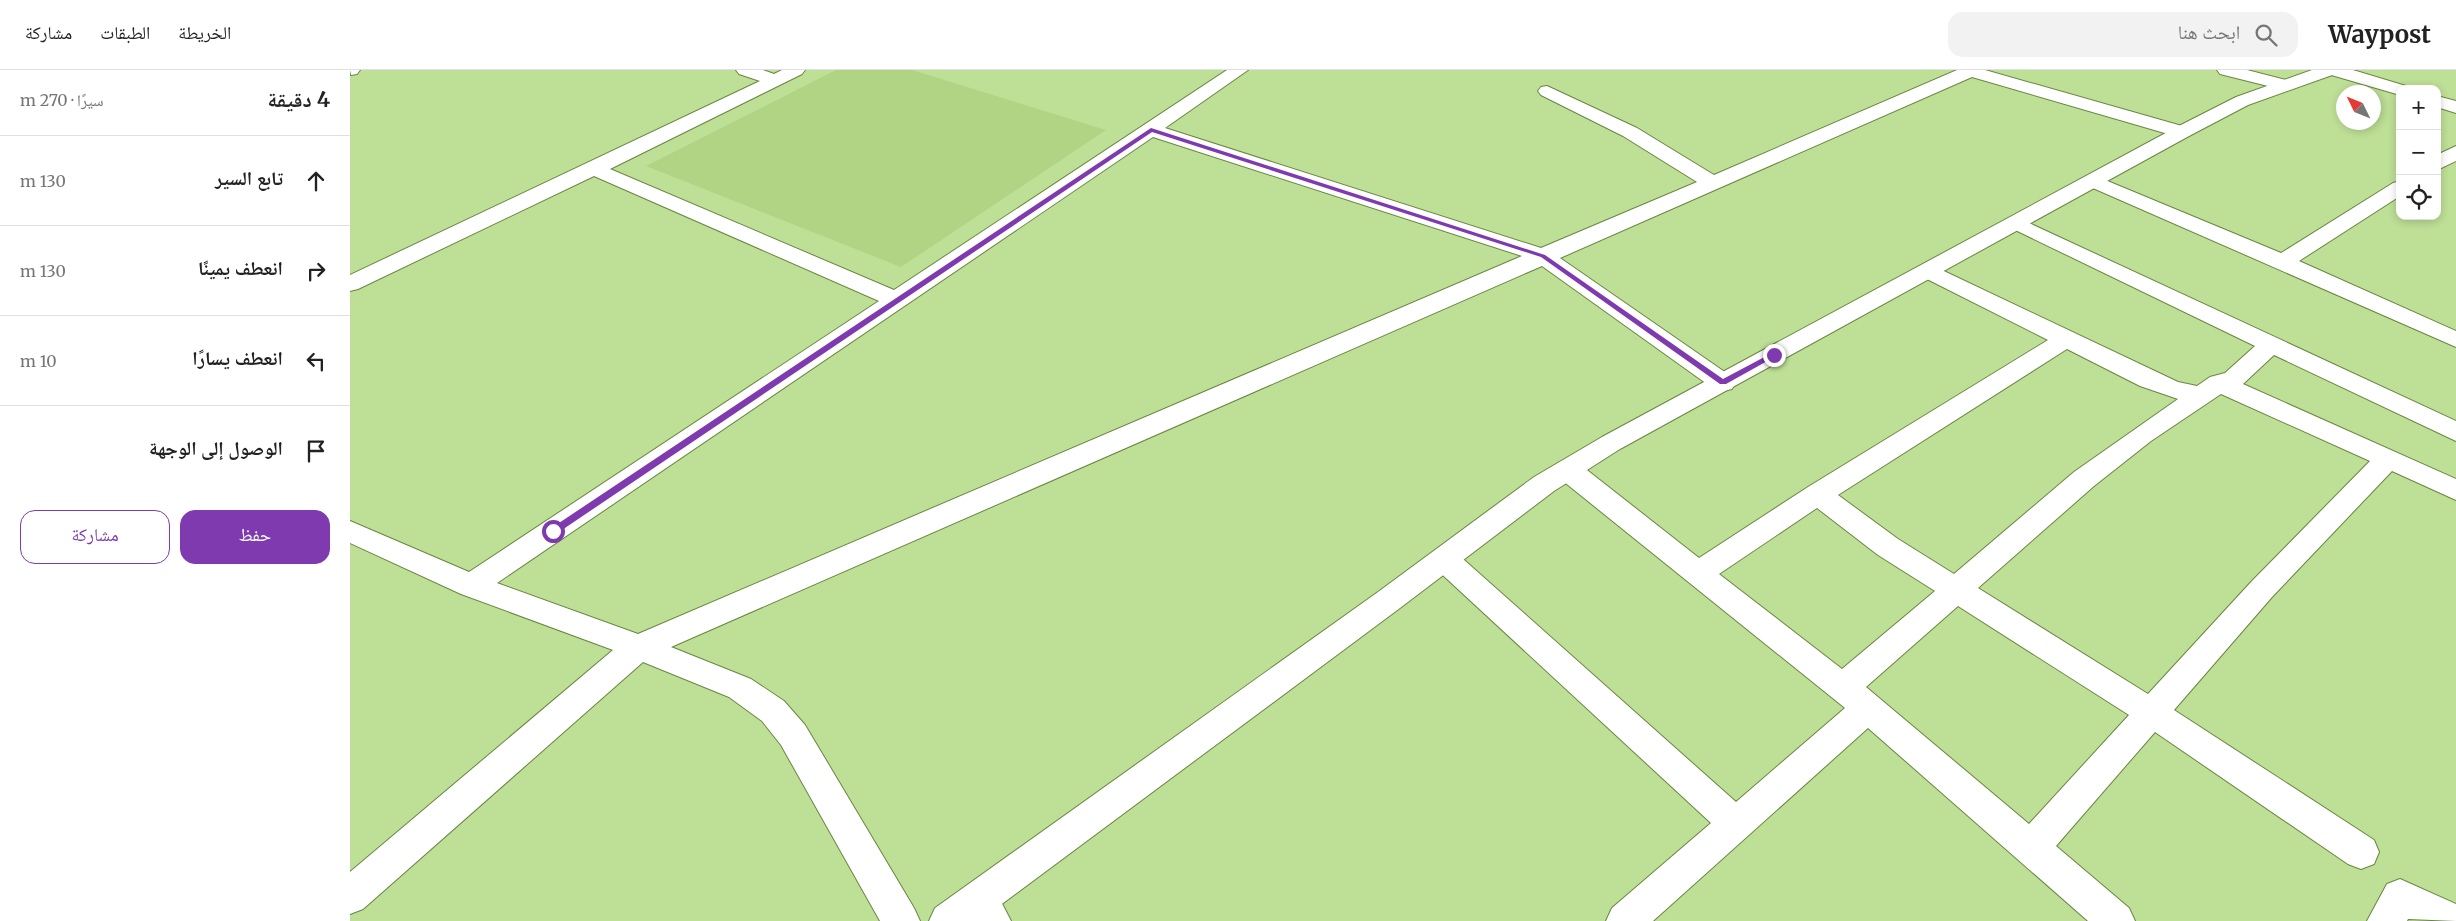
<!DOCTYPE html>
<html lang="ar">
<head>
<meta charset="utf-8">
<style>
  :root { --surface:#fff; --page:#f2f2f2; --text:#222; --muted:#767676; --line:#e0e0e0; --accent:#7e3aae }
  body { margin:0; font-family:Merriweather,"Noto Naskh Arabic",serif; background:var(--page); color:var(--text); direction:rtl }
  .controls { position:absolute; right:15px; top:15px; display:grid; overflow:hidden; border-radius:10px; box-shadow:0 2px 8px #0003 }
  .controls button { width:45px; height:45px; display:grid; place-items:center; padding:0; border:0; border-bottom:1px solid var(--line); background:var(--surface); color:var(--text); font:25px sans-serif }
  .compass { position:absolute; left:1986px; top:15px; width:45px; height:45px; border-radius:50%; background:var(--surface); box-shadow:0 2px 8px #0003; rotate:313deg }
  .stop { position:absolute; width:15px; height:15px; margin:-11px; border:4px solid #7e3aae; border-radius:50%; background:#fff }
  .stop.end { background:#7e3aae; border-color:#fff; box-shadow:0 1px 5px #0008 }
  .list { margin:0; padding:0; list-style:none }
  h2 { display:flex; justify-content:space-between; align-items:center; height:65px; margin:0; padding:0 20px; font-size:21px }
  h2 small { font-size:16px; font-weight:400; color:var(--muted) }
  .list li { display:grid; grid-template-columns:32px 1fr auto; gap:15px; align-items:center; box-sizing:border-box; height:90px; padding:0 20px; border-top:1px solid var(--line) }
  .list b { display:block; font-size:19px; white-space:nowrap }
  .list em { font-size:16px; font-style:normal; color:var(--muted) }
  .actions { display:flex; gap:10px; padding:15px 20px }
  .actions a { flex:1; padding:11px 0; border:1px solid var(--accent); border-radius:15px; text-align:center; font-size:18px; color:var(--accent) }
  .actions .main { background:var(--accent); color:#fff }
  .icon { flex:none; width:28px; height:28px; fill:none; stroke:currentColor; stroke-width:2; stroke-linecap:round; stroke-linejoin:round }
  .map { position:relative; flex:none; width:2106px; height:851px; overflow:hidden; direction:ltr }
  header { display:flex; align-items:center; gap:30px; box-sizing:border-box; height:70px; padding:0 25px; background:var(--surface); border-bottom:1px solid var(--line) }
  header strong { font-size:24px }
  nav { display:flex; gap:28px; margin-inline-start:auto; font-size:18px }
  .search { width:350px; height:45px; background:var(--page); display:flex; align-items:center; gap:12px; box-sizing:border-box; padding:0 18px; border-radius:15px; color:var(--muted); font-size:19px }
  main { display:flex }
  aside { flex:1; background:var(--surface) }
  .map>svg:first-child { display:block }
  .built { fill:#b1d484 }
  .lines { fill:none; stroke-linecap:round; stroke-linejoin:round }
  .minor-casing { stroke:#698641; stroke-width:2 }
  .tertiary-casing { stroke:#698641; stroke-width:2 }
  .minor { fill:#fff; fill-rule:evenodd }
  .tertiary { fill:#fff; fill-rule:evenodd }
  .route { fill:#7e3aae }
</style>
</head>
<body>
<header>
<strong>Waypost</strong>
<div class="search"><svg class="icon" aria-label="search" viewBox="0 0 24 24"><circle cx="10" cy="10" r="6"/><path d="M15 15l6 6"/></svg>ابحث هنا</div>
<nav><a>الخريطة</a><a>الطبقات</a><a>مشاركة</a></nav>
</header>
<main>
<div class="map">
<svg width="2106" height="851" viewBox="0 0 2106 851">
  <rect width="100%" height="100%" fill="#bedf96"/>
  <path class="built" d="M486,0H562L756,60L551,197L296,96Z"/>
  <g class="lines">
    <g class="minor-casing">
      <g id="minor">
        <path d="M0,0H10L7,4L1,5Z"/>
        <path d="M386,0H413L424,4L432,0H455L452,4L260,99L544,220L877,0H898L815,58L1191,178L1347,112L1273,66L1191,25L1188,21L1191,17L1197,16L1287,58L1364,105L1607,0H1635L1839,58L1842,62L1839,66H1825L1622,7L1210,188L1382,307L1385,313L1382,319L1373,321L1364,319L1192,196L321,577L401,609L434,631L455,655L564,838L570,851H530L431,675L412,651L379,627L293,592L13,839L0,844V802L263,580L111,524L0,473V451L119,502L529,231L244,106L8,219L0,221V205L410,11L389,4ZM803,67L1172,186L288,564L147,513Z"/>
        <path d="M1867,0H1897L1940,11L1943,15L1940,19L1934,20L1870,4Z"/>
        <path d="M1975,0H2003L2056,16L2058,19H2050V25L1978,4Z"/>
        <path d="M2087,26L2106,31V43L2087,37Z"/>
        <path d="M2106,76V91L2087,100V85Z"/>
        <path d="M1743,105L1931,183L2043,113L2050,111V126L1949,191L2106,261V277L1736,115L1733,111L1736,107Z"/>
        <path d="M1666,147L2106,351V371L1924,285L1893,314L2106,409V430L2042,401L1922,527L1824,640L2024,770L2029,782L2024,794L2011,799L1998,794L1805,662L1706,776L1779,838L1785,851H1738L1518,658L1303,851H1256L1262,838L1361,753L1084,497L1080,489L1084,481L1094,478L1104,481L1386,732L1495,638L1208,407L1205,400L1208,393L1218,391L1228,393L1349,488L1458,417L1698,270L1571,206L1568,201L1571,196L1579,194L1828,312L1847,316L1860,307L1875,303L1905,276L1659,157L1655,153L1659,149ZM1717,279L1790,316L1828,329L1724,402L1604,504L1548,469L1488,425ZM1871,324L2020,391L1902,511L1798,624L1628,518L1744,416L1801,371ZM1467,438L1528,485L1585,521L1492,599L1369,504ZM1608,536L1779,645L1679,754L1516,617Z"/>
        <path d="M2050,809L2106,834V851L2058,849L2057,851H2017L2037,814Z"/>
        <path d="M630,811L643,816L661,851H622L612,829L617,816Z"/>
      </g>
    </g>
    <g class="tertiary-casing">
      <path id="tertiary" d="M1962,0H1988L1985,4L1898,35L1839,66L1270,379L1204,421L1050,538L629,851H579L585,838L1028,522L1184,407L1252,367L1825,58L1886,27Z"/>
    </g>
    <use href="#minor" class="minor"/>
    <use href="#tertiary" class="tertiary"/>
  </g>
  <path class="route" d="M801,58L1195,185L1373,309L1422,283L1428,285L1376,314H1370L1191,187L802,62L206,464H200V459Z"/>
</svg>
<div class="controls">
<button>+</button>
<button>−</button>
<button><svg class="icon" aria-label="locate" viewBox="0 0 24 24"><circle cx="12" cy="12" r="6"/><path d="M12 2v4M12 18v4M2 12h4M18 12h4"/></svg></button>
</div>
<svg class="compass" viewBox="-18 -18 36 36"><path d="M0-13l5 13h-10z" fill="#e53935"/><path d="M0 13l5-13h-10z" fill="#767676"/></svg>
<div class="stop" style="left:203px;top:461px"></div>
<div class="stop end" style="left:1424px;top:285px"></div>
</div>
<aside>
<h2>4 دقيقة<small>سيرًا · 270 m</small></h2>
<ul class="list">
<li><svg class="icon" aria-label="ahead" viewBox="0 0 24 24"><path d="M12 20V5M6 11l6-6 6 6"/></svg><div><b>تابع السير</b></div><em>130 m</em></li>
<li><svg class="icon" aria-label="right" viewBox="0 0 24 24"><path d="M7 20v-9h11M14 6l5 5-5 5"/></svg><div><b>انعطف يمينًا</b></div><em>130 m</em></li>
<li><svg class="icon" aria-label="left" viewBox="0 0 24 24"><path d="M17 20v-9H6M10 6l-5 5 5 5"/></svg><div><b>انعطف يسارًا</b></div><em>10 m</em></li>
<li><svg class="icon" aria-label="arrive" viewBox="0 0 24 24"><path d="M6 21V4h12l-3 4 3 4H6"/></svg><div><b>الوصول إلى الوجهة</b></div></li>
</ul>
<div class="actions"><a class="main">حفظ</a><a>مشاركة</a></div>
</aside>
</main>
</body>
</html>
